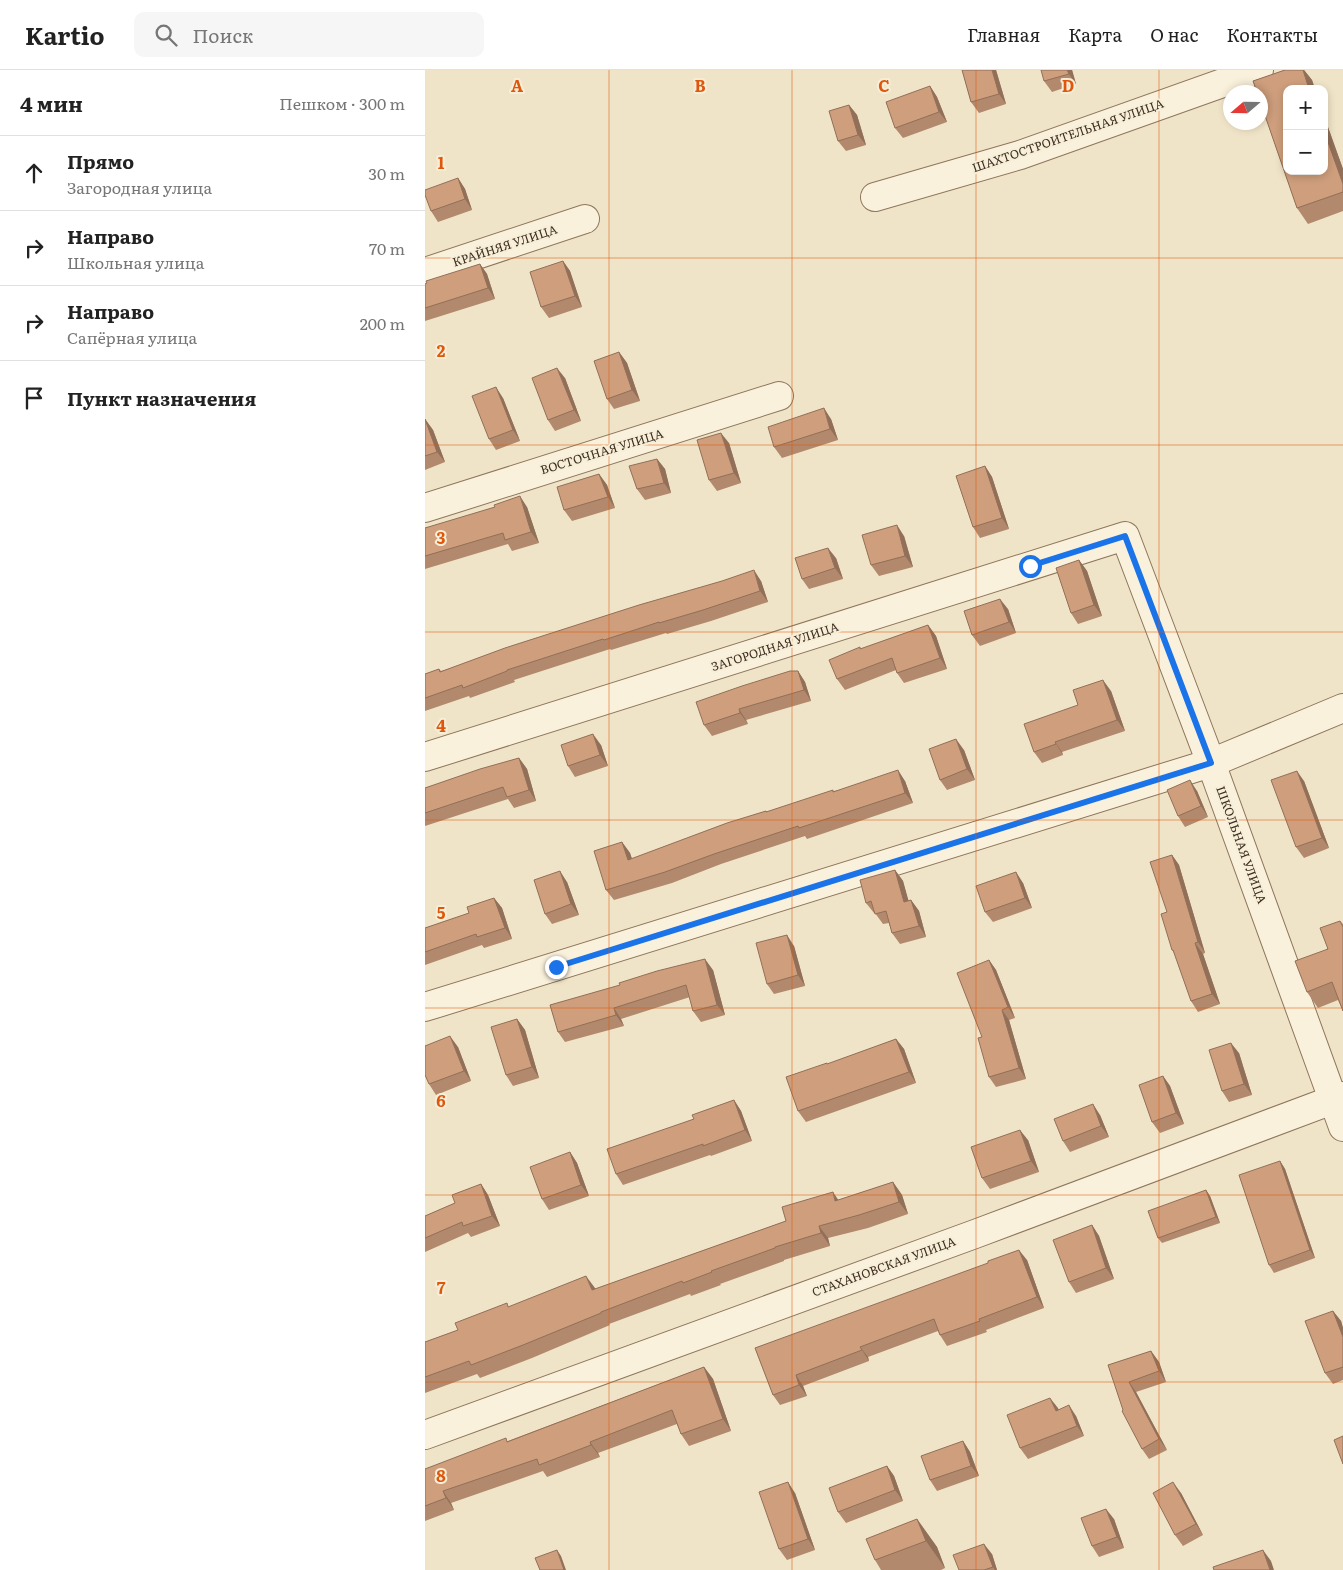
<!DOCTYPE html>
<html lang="ru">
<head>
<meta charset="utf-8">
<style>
  :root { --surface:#fff; --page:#f6f6f6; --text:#222; --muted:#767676; --line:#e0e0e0 }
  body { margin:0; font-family:Literata,serif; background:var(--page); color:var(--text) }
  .controls { position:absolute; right:15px; top:15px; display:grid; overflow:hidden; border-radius:10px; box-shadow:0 2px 8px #0003 }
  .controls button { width:45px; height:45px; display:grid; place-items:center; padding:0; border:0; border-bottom:1px solid var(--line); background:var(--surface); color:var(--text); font:25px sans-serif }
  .compass { position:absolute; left:798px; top:15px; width:45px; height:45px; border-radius:50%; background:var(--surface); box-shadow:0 2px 8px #0003; rotate:250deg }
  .stop { position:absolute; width:15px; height:15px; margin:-11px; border:4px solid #1a73e8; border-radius:50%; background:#fff }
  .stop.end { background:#1a73e8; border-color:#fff; box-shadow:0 1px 5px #0008 }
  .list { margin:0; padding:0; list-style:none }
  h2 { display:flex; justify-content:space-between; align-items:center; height:65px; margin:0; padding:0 20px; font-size:21px }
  h2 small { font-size:16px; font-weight:400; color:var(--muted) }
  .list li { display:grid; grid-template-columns:32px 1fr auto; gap:15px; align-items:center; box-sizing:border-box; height:75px; padding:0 20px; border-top:1px solid var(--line) }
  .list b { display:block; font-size:19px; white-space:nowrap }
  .list p { margin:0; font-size:16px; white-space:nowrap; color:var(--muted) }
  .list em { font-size:16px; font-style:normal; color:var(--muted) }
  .icon { flex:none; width:28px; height:28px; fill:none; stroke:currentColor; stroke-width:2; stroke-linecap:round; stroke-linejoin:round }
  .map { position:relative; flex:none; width:918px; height:1500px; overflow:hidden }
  header { display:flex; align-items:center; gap:30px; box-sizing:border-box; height:70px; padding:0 25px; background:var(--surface); border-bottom:1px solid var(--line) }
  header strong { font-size:24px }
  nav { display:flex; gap:28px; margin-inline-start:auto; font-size:18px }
  .search { width:350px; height:45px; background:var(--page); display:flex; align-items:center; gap:12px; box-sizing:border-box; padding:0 18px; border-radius:10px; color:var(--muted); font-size:19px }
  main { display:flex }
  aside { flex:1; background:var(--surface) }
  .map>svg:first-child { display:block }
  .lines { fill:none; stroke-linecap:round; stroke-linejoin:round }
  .minor-casing { stroke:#8d765c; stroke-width:30 }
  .minor { stroke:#faf1dc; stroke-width:28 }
  .wall { fill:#b2896c }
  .shaded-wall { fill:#916f58 }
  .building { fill:#cf9f7d; stroke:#916f58 }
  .route { stroke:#1a73e8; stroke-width:6 }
  .grid { fill:none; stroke:#df570d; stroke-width:1; stroke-opacity:0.55 }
  .labels { text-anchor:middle; stroke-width:4; stroke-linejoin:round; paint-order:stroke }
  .street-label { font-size:12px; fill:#3d2e20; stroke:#f7eed8 }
  .grid-label { font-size:16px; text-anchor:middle; font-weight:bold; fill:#df570d; stroke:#f7eed8; stroke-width:4; stroke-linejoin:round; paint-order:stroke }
</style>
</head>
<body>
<header>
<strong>Kartio</strong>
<div class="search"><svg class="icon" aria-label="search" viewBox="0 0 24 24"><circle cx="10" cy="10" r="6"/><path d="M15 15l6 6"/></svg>Поиск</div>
<nav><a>Главная</a><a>Карта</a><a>О нас</a><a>Контакты</a></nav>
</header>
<main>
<aside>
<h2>4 мин<small>Пешком · 300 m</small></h2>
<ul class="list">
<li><svg class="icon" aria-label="ahead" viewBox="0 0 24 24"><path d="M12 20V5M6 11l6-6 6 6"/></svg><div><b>Прямо</b><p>Загородная улица</p></div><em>30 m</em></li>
<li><svg class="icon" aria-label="right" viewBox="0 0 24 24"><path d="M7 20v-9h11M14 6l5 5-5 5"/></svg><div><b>Направо</b><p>Школьная улица</p></div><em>70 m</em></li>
<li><svg class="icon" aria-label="right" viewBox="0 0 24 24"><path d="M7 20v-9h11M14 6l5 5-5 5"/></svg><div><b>Направо</b><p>Сапёрная улица</p></div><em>200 m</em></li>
<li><svg class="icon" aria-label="arrive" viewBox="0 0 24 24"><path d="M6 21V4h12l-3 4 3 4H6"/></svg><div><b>Пункт назначения</b></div></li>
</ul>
</aside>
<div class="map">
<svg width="918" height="1500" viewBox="0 0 918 1500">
  <rect width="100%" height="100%" fill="#f0e4c8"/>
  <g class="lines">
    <g class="minor-casing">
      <g id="minor">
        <path d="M450,127L595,85L834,0"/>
        <path d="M0,202L160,149"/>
        <path d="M0,438L354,326"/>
        <path d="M0,687L700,466L786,693L918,1057"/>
        <path d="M0,937L786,693L918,638"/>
        <path d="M0,1365L550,1164L918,1026"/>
      </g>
    </g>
    <use href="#minor" class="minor"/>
  </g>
  <g class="wall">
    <path d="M537,0H571L581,34L554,43L546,32Z"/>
    <path d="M647,0L651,14L627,22L619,11Z"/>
    <path d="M860,0H879L887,10L890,19H862V101H899V46L918,99V141L883,154L872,138L836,34V22H832L828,11Z"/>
    <path d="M505,16L512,27L522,52L478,68L470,58Z"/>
    <path d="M424,35L432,45L441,75L421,81L413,71Z"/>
    <path d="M33,108L40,119L47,140L13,152L6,141Z"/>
    <path d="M138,191L145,201L157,237L124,248L116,237Z"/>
    <path d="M55,194L62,204L70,229L0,251V214Z"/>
    <path d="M194,282L202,293L215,331L189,339L182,329Z"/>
    <path d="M140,308L156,351L130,361L123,350Z"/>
    <path d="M78,328L95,371L71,380L64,369Z"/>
    <path d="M0,349L8,360L20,392L0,400Z"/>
    <path d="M406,349L413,370L357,388L349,377Z"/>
    <path d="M304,373L316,413L292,421L284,410Z"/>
    <path d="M232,389L240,399L246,423L220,430L212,419Z"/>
    <path d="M560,396L567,407L584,459L555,468L548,457Z"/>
    <path d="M174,404L182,415L190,438L147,451L139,440Z"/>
    <path d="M102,437L114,473L87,481L83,474L0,499V458Z"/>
    <path d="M479,466L488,497L454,506L446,495Z"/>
    <path d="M411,488L418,509L384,519L377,509Z"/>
    <path d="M654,490L662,501L677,546L653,554L646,543Z"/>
    <path d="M336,511L343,532L286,551L242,564L241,563L186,580L185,579L89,610L90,612L45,628L44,626L0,641V604L14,599L16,601Z"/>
    <path d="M583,539L591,563L555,576L547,565Z"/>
    <path d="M503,555L511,566L522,599L479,613L472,603L471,600L420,620L412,609L436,579Z"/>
    <path d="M373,601L380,612L386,631L321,650L323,654L287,666L279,655Z"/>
    <path d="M686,621L700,661L637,682L638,685L617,693L609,682L653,635Z"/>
    <path d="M176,675L183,696L150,707L143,696Z"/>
    <path d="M539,680L550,710L522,720L515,710Z"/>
    <path d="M94,688L102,699L111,731L89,738L83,729L0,756V718Z"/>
    <path d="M480,711L488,733L382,769L380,766L296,794L247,813L189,830L181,820L197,772L205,783L207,789L341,741L342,742L409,721Z"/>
    <path d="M879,711L904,778L879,788L871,777Z"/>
    <path d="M772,721L783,747L760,757L753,746Z"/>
    <path d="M747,785L754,795L780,883L778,884L795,934L773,942L766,931L750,884L747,880L742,842Z"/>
    <path d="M470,800L478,811L483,831L486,830L494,841L501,867L475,874L467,863L464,853L458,854L450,843H449L441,833Z"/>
    <path d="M142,812L154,845L127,854L120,844Z"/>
    <path d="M598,813L607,838L568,852L560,842Z"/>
    <path d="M69,828L77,838L87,869L59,878L57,875L0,895V858L44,843Z"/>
    <path d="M915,851L918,854V941L913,930L893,938L882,922Z"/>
    <path d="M369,876L380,916L349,924L342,914Z"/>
    <path d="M564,890L571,900L590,948L584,950L601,1009L571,1017L564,1007L557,967Z"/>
    <path d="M288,900L300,945L276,952L268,941L265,927L196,949L199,956L140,972L133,962L125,935Z"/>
    <path d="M92,949L100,960L114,1008L88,1016L81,1005Z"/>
    <path d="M471,969L479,979L491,1013L381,1052L373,1041L403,994Z"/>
    <path d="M33,977L46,1011L11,1025L4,1014Z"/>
    <path d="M814,983L827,1025L804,1032L797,1021Z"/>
    <path d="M738,1006L745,1016L759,1054L735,1063L727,1052Z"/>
    <path d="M309,1030L316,1041L327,1071L286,1086L285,1085L198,1115L191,1104L269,1049Z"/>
    <path d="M675,1045L684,1067L645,1082L638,1071Z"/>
    <path d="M603,1070L614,1102L565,1119L557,1108Z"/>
    <path d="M145,1082L152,1093L164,1126L124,1140L117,1129Z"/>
    <path d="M855,1091L860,1099L890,1188L849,1203L844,1195Z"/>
    <path d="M468,1112L477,1125L483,1144L443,1158L403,1168L405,1176L359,1190V1191L295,1214L296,1215L266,1226L265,1224L184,1254L185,1255L107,1288L55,1308L52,1304L0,1323V1272L33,1260L84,1237L170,1219L361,1151L414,1130Z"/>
    <path d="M56,1114L63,1125L75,1156L46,1167L43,1163L0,1182V1146L30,1133Z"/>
    <path d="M781,1120L785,1126L795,1153L737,1173L733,1168Z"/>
    <path d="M667,1155L674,1166L689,1209L651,1223L644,1212Z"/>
    <path d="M602,1190L619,1238L561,1260L562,1262L522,1276L515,1265L513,1261L443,1287L444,1291L378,1316L382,1326L355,1335L348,1325L330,1278Z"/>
    <path d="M908,1241L916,1251L918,1258V1310L908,1314L900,1303Z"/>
    <path d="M726,1281L734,1292L741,1312L711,1322L742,1380L724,1389L717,1379L683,1295Z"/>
    <path d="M279,1297L288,1309L306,1361L264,1376L256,1364L252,1354L173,1383L175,1387L122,1407L118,1401L26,1433L29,1440L0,1451V1399L83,1371Z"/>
    <path d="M633,1338V1339L651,1346L659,1366L603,1389L595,1378Z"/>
    <path d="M538,1371L545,1382L554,1406L512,1421L505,1410Z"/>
    <path d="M462,1396L469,1406L478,1431L421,1453L413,1442Z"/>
    <path d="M370,1423L390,1480L362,1490L354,1479Z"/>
    <path d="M756,1423L778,1465L758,1476L750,1465Z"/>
    <path d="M492,1449L512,1477L520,1498L516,1500H456L450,1490Z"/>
    <path d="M689,1449L699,1478L674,1487L667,1476Z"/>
    <path d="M567,1484L572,1500H534Z"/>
  </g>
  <g class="shaded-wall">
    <path d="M567,0H571L581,34L574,24Z"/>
    <path d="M642,0H647L651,14L644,4Z"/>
    <path d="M878,0H879L887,10L890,19H884Z"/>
    <path d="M505,16L512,27L522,52L514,42Z"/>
    <path d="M424,35L432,45L441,75L433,65Z"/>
    <path d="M899,46L918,99V114L899,61Z"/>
    <path d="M33,108L40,119L47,140L40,129Z"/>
    <path d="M138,191L145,201L157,237L150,226Z"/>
    <path d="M55,194L62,204L70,229L63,218Z"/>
    <path d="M194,282L202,293L215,331L207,320Z"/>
    <path d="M132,298L140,308L156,351L149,340Z"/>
    <path d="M71,317L78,328L95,371L88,360Z"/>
    <path d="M399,338L406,349L413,370L405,359Z"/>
    <path d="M0,349L8,360L20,392L12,382Z"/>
    <path d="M296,363L304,373L316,413L309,403Z"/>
    <path d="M232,389L240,399L246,423L239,413Z"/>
    <path d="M560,396L567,407L584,459L577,448Z"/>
    <path d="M174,404L182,415L190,438L183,427Z"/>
    <path d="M95,426L102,437L114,473L106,462Z"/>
    <path d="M472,455L479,466L488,497L480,486Z"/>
    <path d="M403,478L411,488L418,509L410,498Z"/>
    <path d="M654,490L662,501L677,546L669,535Z"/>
    <path d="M329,500L336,511L343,532L335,521Z"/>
    <path d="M575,529L583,539L591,563L584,552Z"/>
    <path d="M503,555L511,566L522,599L515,588Z"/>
    <path d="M373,601L380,612L386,631L379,620Z"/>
    <path d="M678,610L686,621L700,661L692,650Z"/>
    <path d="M314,639L321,650L323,654L315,643Z"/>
    <path d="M168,664L176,675L183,696L175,685Z"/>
    <path d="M531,669L539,680L550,710L542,699Z"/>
    <path d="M630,672L637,682L638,685L631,674Z"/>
    <path d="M94,688L102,699L111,731L104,720Z"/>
    <path d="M473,700L480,711L488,733L480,723Z"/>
    <path d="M872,701L879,711L904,778L897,768Z"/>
    <path d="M765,710L772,721L783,747L776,736Z"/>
    <path d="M197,772L205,783L211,801L203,790Z"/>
    <path d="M747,785L754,795L780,883L773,872Z"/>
    <path d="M470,800L478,811L487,843L479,832Z"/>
    <path d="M135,801L142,812L154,845L146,834Z"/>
    <path d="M591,802L598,813L607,838L600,828Z"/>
    <path d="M69,828L77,838L87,869L80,858Z"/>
    <path d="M486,830L494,841L501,867L494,856Z"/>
    <path d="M362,865L369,876L380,916L373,905Z"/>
    <path d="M770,873L778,884L795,934L787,924Z"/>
    <path d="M280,889L288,900L300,945L292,935Z"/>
    <path d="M564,890L571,900L590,948L583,937Z"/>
    <path d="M189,938L196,949L199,956L191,945Z"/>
    <path d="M577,940L584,950L601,1009L594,998Z"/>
    <path d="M92,949L100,960L114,1008L107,997Z"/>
    <path d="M25,966L33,977L46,1011L39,1001Z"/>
    <path d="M471,969L479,979L491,1013L484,1002Z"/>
    <path d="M806,973L814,983L827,1025L819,1014Z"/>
    <path d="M738,1006L745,1016L759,1054L751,1043Z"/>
    <path d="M309,1030L316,1041L327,1071L320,1060Z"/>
    <path d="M668,1034L675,1045L684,1067L676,1056Z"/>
    <path d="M595,1060L603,1070L614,1102L606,1091Z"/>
    <path d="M145,1082L152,1093L164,1126L156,1115Z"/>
    <path d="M855,1091L860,1099L890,1188L885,1180Z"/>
    <path d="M468,1112L477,1125L483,1144L474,1132Z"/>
    <path d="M56,1114L63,1125L75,1156L67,1146Z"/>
    <path d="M781,1120L785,1126L795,1153L791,1147Z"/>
    <path d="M408,1122L416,1134L410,1131Z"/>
    <path d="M667,1155L674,1166L689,1209L681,1198Z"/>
    <path d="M394,1156L403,1168L405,1176L396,1163Z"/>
    <path d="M594,1180L602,1190L619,1238L612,1227Z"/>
    <path d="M161,1206L170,1218L175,1232L167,1220Z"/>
    <path d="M908,1241L916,1251L918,1258V1267Z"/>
    <path d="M435,1277L443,1287L444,1291L437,1280Z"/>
    <path d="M726,1281L734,1292L741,1312L734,1301Z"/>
    <path d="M279,1297L288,1309L306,1361L298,1349Z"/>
    <path d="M371,1305L378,1316L382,1326L374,1315Z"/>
    <path d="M704,1312L711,1322L742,1380L734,1369Z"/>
    <path d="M625,1328L633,1338L638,1351L631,1341Z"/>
    <path d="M644,1335L651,1346L659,1366L652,1356Z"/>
    <path d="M538,1371L545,1382L554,1406L546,1396Z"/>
    <path d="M165,1372L173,1383L175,1387L166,1375Z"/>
    <path d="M462,1396L469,1406L478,1431L470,1420Z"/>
    <path d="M363,1412L370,1423L390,1480L383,1469Z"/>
    <path d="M748,1412L756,1423L778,1465L771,1454Z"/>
    <path d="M18,1421L26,1433L29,1440L21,1428Z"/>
    <path d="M681,1439L689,1449L699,1478L692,1467Z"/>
    <path d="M492,1449L512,1477L520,1498L501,1471Z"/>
    <path d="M559,1474L567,1484L572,1500H570L568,1497Z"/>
    <path d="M132,1480L136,1486L141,1500H139Z"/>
    <path d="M838,1480L846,1491L849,1500H845Z"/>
  </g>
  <g class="building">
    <path d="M537,0H567L574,24L546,32Z"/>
    <path d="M616,0H642L644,4L619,11Z"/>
    <path d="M860,0H878L884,19H862V101H899V61L918,114V122L872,138L836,34V22H832L828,11Z"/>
    <path d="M505,16L514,42L470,58L461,32Z"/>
    <path d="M424,35L433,65L413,71L404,41Z"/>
    <path d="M33,108L40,129L6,141L0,125V120Z"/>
    <path d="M138,191L150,226L116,237L105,202Z"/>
    <path d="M55,194L63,218L0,238V214L2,213L1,211Z"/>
    <path d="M194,282L207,320L182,329L169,291Z"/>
    <path d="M132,298L149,340L123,350L107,308Z"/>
    <path d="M71,317L88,360L64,369L47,326Z"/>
    <path d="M399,338L405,359L349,377L343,357Z"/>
    <path d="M0,349L12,382L0,386Z"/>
    <path d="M296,363L309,403L284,410L272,370Z"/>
    <path d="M232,389L239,413L212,419L204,396Z"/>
    <path d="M560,396L577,448L548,457L531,406Z"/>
    <path d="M174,404L183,427L139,440L132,417Z"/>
    <path d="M95,426L106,462L80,470L78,463L0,486V458L70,437L69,435Z"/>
    <path d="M472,455L480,486L446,495L437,465Z"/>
    <path d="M403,478L410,498L377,509L370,488Z"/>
    <path d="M654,490L669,535L646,543L631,498Z"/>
    <path d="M329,500L335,521L278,540L234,553V552L179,570L178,569L82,600V601L38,618L37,615L0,628V604L14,599L15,602L80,578L214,535L297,511Z"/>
    <path d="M575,529L584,552L547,565L539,541Z"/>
    <path d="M503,555L515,588L472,603L467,588L412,609L404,590L435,577V579Z"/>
    <path d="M365,601H373L379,620L314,639L315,643L279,655L271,632L317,616Z"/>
    <path d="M678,610L692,650L630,672L631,674L609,682L599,654L653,635L648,620Z"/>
    <path d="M168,664L175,685L143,696L136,675Z"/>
    <path d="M531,669L542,699L515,710L504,679Z"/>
    <path d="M94,688L104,720L82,727L78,717L0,743V718L55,699Z"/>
    <path d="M473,700L480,723L374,758L373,756L289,784L240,802L181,820L169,781L197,772L203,790L302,753L341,741V742L408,720V722Z"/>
    <path d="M872,701L897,768L871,777L846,710Z"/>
    <path d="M765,710L776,736L753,746L742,720Z"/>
    <path d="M747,785L773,872L770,873L787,924L766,931L748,880H747L736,844L742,842L725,792Z"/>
    <path d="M470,800L479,832L486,830L494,856L467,863L461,841L450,844L446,831L441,833L435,810Z"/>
    <path d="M135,801L146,834L120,844L109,810Z"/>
    <path d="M591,802L600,828L560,842L551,816Z"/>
    <path d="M69,828L80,858L52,867L51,864L0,882V858L44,843L42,837Z"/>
    <path d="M915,851L918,857V941L907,912L882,922L870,891L903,879L895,858Z"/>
    <path d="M362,865L373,905L342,914L331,873Z"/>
    <path d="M280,889L292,935L268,941L261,915L189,938L191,945L133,962L125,935L195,915L194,913L232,901Z"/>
    <path d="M564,890L583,937L577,940L594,998L564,1007L553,968L557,967L532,903Z"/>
    <path d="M92,949L107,997L81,1005L66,957Z"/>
    <path d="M25,966L39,1001L4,1014L0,1005V976Z"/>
    <path d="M471,969L484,1002L373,1041L361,1007L402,993V994Z"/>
    <path d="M806,973L819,1014L797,1021L784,980Z"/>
    <path d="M738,1006L751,1043L727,1052L714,1015Z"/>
    <path d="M309,1030L320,1060L278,1076V1074L191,1104L182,1079L269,1049L267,1045Z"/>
    <path d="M668,1034L676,1056L638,1071L629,1049Z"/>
    <path d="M595,1060L606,1091L557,1108L546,1077Z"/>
    <path d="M145,1082L156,1115L117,1129L105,1097Z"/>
    <path d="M855,1091L885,1180L844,1195L814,1105Z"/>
    <path d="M468,1112L474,1132L434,1145L394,1156L396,1163L350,1177V1178L286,1201L287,1202L258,1213L257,1211L176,1242V1243L98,1275L46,1295L44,1291L0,1307V1272L33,1260L30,1253L82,1233L83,1237L161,1206L167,1220L361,1151L357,1137L408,1122L410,1131Z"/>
    <path d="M56,1114L67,1146L38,1156L37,1152L0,1168V1146L30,1133L27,1125Z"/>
    <path d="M781,1120L791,1147L733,1168L723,1141Z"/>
    <path d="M667,1155L681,1198L644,1212L628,1170Z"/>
    <path d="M594,1180L612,1227L554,1249L555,1251L515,1265L509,1249L435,1277L437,1280L371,1305L374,1315L348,1325L330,1278L563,1193V1191Z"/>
    <path d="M908,1241L918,1267V1297L900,1303L880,1251Z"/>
    <path d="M726,1281L734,1301L704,1312L734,1369L717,1379L697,1341L698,1340L683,1295Z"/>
    <path d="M279,1297L298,1349L256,1364L247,1340L165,1372L166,1375L114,1395L112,1389L18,1421L21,1428L0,1436V1399L81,1368L82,1372Z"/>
    <path d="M625,1328L631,1341L644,1335L652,1356L595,1378L582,1345Z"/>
    <path d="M918,1366V1394L909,1370Z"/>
    <path d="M538,1371L546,1396L505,1410L496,1386Z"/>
    <path d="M462,1396L470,1420L413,1442L404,1418Z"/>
    <path d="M363,1412L383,1469L354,1479L334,1422Z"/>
    <path d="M748,1412L771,1454L750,1465L728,1423Z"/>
    <path d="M681,1439L692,1467L667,1476L656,1448Z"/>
    <path d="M492,1449L501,1471L450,1490L441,1469Z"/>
    <path d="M559,1474L568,1497L559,1500H534L528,1485Z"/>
    <path d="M132,1480L139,1500H115L110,1488Z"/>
    <path d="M838,1480L845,1500H789L788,1497Z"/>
  </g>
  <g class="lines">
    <path class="route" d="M131,897L786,693L700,466L605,496"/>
  </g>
  <path class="grid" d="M184,0V1500M367,0V1500M551,0V1500M734,0V1500M0,188H918M0,375H918M0,562H918M0,750H918M0,938H918M0,1125H918M0,1312H918"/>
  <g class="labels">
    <g class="street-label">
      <text transform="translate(643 66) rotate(-19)" y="4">ШАХТОСТРОИТЕЛЬНАЯ УЛИЦА</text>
      <text transform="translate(80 176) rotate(-18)" y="4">КРАЙНЯЯ УЛИЦА</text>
      <text transform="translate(177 382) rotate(-17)" y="4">ВОСТОЧНАЯ УЛИЦА</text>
      <text transform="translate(350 577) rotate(-18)" y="4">ЗАГОРОДНАЯ УЛИЦА</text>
      <text transform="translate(816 775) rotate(70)" y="4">ШКОЛЬНАЯ УЛИЦА</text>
      <text transform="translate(459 1197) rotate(-20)" y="4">СТАХАНОВСКАЯ УЛИЦА</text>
    </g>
  </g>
  <g class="grid-label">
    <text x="92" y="22">A</text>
    <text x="275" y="22">B</text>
    <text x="459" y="22">C</text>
    <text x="643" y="22">D</text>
    <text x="16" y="99">1</text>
    <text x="16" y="287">2</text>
    <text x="16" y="474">3</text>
    <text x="16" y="662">4</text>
    <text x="16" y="849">5</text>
    <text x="16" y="1037">6</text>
    <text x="16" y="1224">7</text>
    <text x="16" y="1412">8</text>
  </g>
</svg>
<div class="controls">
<button>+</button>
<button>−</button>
</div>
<svg class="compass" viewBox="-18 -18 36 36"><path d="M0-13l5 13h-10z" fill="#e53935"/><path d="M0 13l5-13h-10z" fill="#767676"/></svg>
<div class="stop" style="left:605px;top:496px"></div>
<div class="stop end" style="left:131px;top:897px"></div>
</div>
</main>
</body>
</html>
